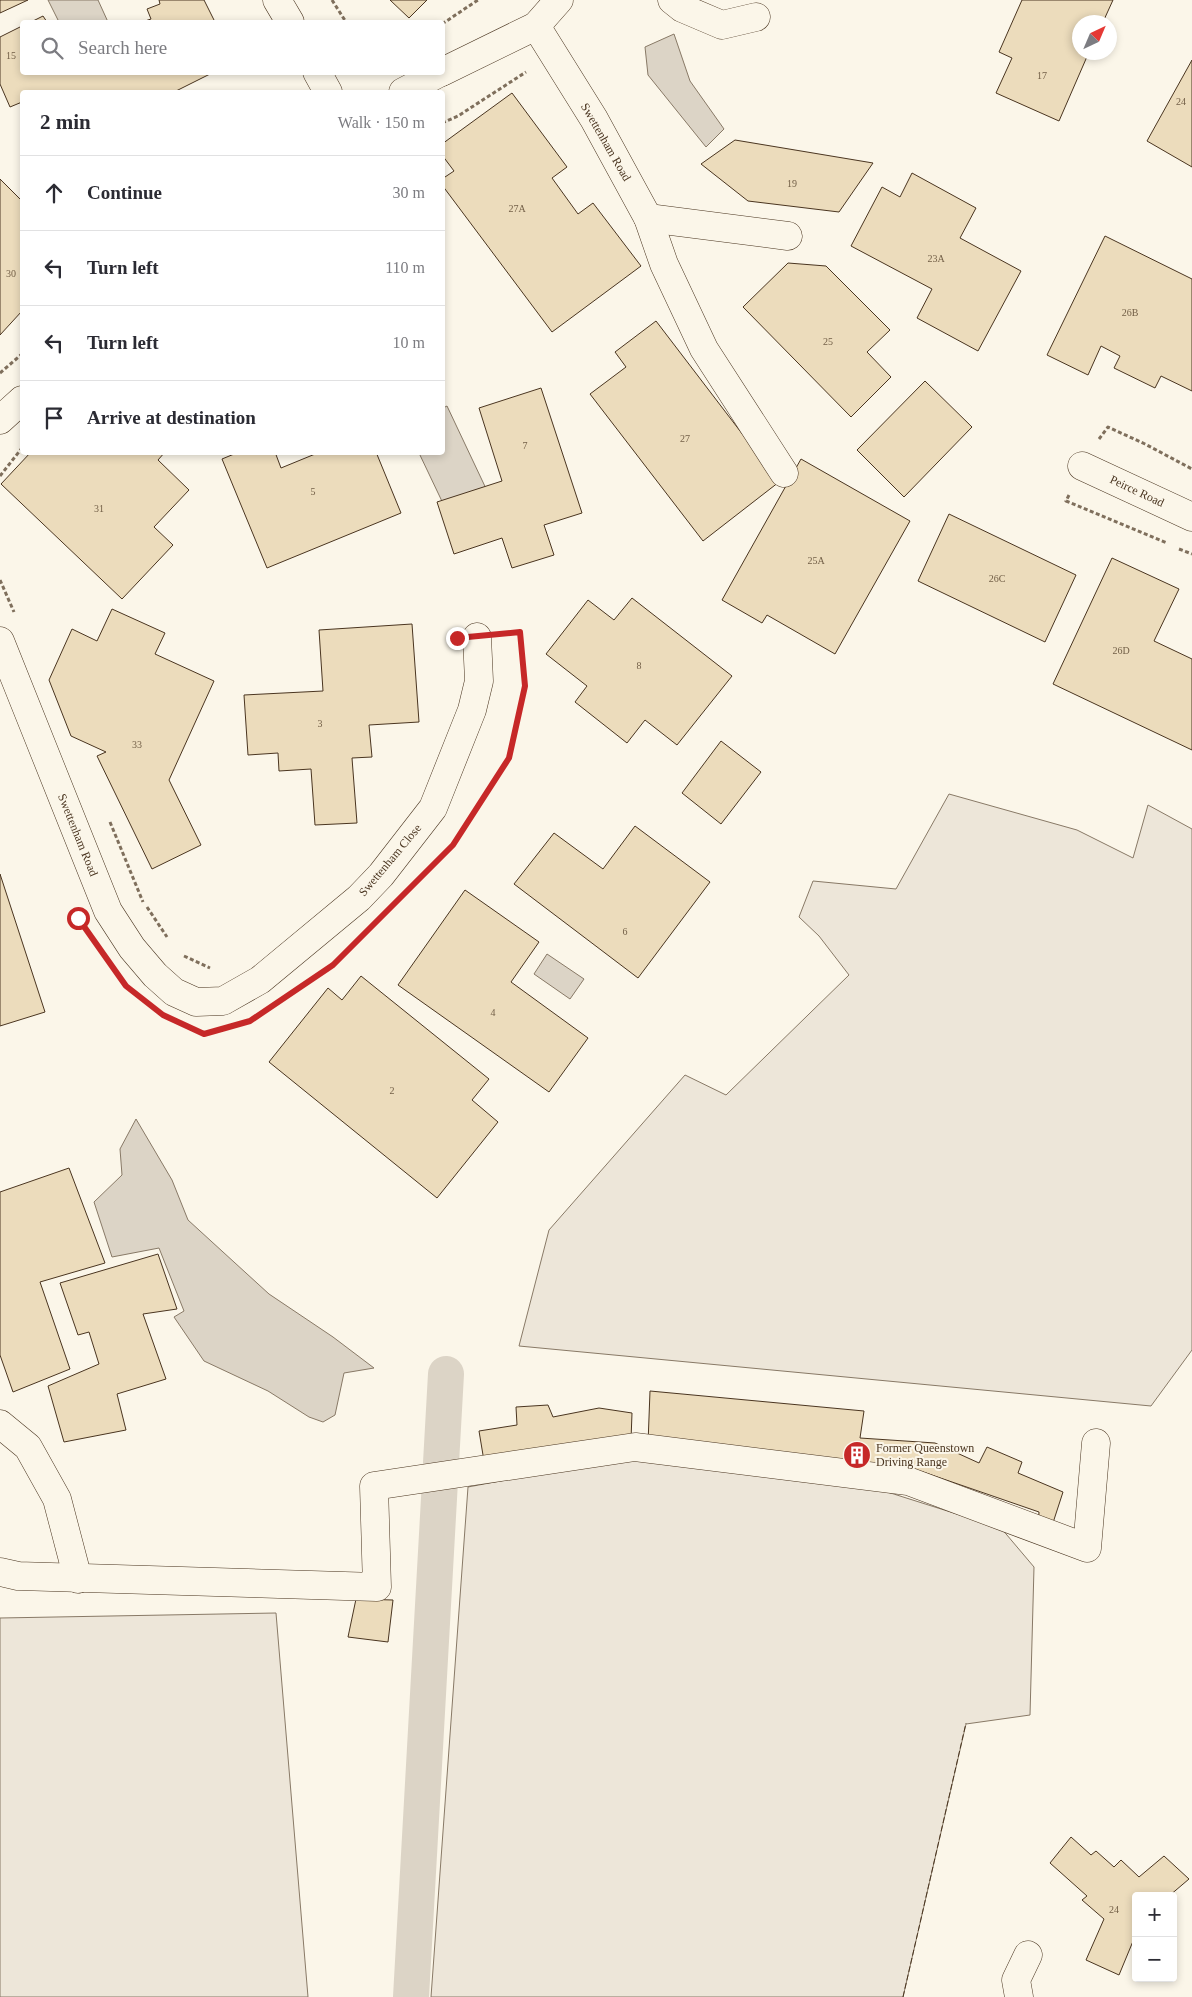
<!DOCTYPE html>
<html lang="en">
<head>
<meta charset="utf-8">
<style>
  :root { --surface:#fff; --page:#f7f7f7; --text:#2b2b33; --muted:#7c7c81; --line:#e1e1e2 }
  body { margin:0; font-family:Georgia,serif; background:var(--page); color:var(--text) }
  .controls { position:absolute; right:15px; bottom:15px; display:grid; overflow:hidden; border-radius:5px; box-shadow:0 2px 8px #0003 }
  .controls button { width:45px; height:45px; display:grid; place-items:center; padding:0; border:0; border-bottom:1px solid var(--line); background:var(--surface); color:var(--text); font:25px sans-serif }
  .compass { position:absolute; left:1072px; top:15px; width:45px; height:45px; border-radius:50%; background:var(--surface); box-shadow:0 2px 8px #0003; rotate:44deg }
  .stop { position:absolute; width:15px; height:15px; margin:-11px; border:4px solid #c62828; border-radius:50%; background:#fff }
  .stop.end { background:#c62828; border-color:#fff; box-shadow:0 1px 5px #0008 }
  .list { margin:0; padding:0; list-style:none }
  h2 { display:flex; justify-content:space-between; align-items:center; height:65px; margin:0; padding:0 20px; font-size:21px }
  h2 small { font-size:16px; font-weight:400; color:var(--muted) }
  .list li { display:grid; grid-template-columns:32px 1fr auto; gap:15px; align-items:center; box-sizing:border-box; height:75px; padding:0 20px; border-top:1px solid var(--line) }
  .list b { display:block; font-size:19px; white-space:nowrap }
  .list em { font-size:16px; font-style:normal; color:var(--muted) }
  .icon { flex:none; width:28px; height:28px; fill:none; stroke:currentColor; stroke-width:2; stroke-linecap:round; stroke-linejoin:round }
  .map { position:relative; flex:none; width:1192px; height:1997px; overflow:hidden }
  .search { position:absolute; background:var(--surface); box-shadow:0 2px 8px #0003; left:20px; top:20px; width:425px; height:55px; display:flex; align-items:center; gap:12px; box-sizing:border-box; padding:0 18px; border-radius:5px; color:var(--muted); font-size:19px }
  .panel { position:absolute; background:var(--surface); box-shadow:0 2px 8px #0003; left:20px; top:90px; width:425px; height:365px; border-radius:5px }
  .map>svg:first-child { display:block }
  .green { fill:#ede6d9; stroke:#887966 }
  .water { fill:#dcd4c6; stroke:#887966 }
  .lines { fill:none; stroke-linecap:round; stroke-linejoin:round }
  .canal { stroke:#dcd4c6; stroke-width:36 }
  .building { fill:#ecdcbc; stroke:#4a3520 }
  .minor-casing { stroke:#4a3520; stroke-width:29 }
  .path { stroke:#7f6f5c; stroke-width:3; stroke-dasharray:4 2.5; stroke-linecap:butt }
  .minor { stroke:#fbf6e9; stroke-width:28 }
  .fence { stroke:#4a3520; stroke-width:1; stroke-dasharray:6 2.5; stroke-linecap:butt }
  .route { stroke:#c62828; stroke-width:6 }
  .labels { text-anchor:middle; stroke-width:4; stroke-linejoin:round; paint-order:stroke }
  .number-label { font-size:10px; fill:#725f47 }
  .street-label { font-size:12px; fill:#4a3520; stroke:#fbf6e9 }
  .poi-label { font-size:12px; fill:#4a3520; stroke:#fbf6e9; text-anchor:start }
</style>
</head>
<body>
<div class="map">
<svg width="1192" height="1997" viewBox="0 0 1192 1997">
  <rect width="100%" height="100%" fill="#fbf6e9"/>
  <g class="green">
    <path d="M949,794L1077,830L1133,858L1148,805L1192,829V1350L1151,1406L519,1346L549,1230L685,1075L726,1095L849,975L819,936L799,917L813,881L896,889Z"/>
    <path d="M624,1458L859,1483L1001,1528L1034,1567L1030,1715L966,1724L903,1997H431L468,1487Z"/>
    <path d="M276,1613L308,1997H0V1618Z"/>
  </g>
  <g class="water">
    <path d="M48,0H98L108,22H59Z"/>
    <path d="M674,34L690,81L724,129L706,147L648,75L645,47Z"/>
    <path d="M447,406L490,497L449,516L419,453L442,452L443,408Z"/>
    <path d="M547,954L584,979L570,999L534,974Z"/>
    <path d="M136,1119L172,1180L188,1220L269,1294L333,1337L374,1368L344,1373L335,1415L323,1422L309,1417L268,1391L204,1361L174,1317L184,1311L159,1248L112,1257L94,1202L122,1175L120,1149Z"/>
  </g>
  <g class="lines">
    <path class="canal" d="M411,1997L446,1374"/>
  </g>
  <g class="building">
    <path d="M0,0H28L0,13Z"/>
    <path d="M159,0H204L215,22H142L151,19L147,9L160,4Z"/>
    <path d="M390,0H427L409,18Z"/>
    <path d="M1022,0H1113L1103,22H1080V52H1089L1059,121L996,93L1012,58L999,52Z"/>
    <path d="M43,16L47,22H31Z"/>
    <path d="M22,26V72H214L174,92H22V102L10,107L0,84V37Z"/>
    <path d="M1192,60V167L1147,141Z"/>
    <path d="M512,93L567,167L552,178L578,214L593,203L641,266L552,332L442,185V179L454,171L442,155V144Z"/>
    <path d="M735,140L873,163L839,212L748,201L701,164Z"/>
    <path d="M912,173L976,208L960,238L1021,271L978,351L917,318L932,289L851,246L882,187L900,197Z"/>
    <path d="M0,179L22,201V311L0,335Z"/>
    <path d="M1105,236L1192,279V391L1161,376L1155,388L1114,368L1120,356L1101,346L1088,375L1047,355Z"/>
    <path d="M788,263L826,266L890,330L867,352L891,377L851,417L743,307Z"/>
    <path d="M656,321L779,482L703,541L590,394L626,367L615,352Z"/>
    <path d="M925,381L972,427L904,497L857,450Z"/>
    <path d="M541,388L582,513L544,525L554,555L512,568L502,538L454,554L437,502L502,481L479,408Z"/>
    <path d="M31,452H165L158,460L189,490L154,527L173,545L122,599L1,484Z"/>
    <path d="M239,452H275L281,468L320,452H376L401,513L267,568L222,459Z"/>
    <path d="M801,459L910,521L835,654L767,615L762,623L722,600Z"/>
    <path d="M949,514L1076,575L1045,642L918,581Z"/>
    <path d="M1112,558L1179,589L1154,641L1192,659V750L1053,684Z"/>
    <path d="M632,598L732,676L677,745L645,720L627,743L575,702L587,686L546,654L588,600L614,620Z"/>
    <path d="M112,609L165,633L155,654L214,681L169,780L201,845L152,869L97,756L106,752L71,736L49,680L72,629L97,641Z"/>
    <path d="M412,624L419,722L369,725L372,757L352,758L357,823L315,825L311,769L279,771L278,753L248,755L244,695L323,691L319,630Z"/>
    <path d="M721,741L761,772L721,824L682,793Z"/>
    <path d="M635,826L710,882L638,978L514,884L554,833L603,869Z"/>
    <path d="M0,874L45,1012L0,1026Z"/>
    <path d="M465,890L539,942L511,982L588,1038L549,1092L398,985Z"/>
    <path d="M361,976L489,1079L472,1100L498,1122L437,1198L269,1062L328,988L342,1000Z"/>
    <path d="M69,1168L105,1263L40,1282L70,1369L13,1392L0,1355V1192Z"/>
    <path d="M158,1254L177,1309L143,1314L166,1379L117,1394L126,1430L64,1442L48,1386L99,1364L89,1332L78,1335L60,1283Z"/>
    <path d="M650,1391L864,1411L860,1438L935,1443L979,1463L987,1447L1022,1462L1018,1473L1063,1492L1050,1532L1038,1529L1039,1512L923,1472L648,1444Z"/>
    <path d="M548,1405L553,1417L599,1408L632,1413L631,1440L598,1439L484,1461L479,1431L517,1425L516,1407Z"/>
    <path d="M356,1599L393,1600L388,1642L348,1637Z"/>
    <path d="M1071,1837L1091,1855L1096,1851L1114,1867L1121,1860L1139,1877L1164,1856L1189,1879L1169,1896H1136V1934L1119,1975L1086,1960L1104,1919L1082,1900L1087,1896L1050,1863Z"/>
  </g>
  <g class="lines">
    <g class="minor-casing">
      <g id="minor">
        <path d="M277,0L290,22"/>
        <path d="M672,0L682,8L722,25L756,17"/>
        <path d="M536,26L594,119L648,218L664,264L704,349L784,473"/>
        <path d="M317,72L328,92"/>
        <path d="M442,72L536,26L559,0"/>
        <path d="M403,92L441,72"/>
        <path d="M648,218L788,236"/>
        <path d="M0,420L22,400"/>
        <path d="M1082,466L1192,517"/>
        <path d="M0,641L108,911L132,948L155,975L174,992L196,1002L223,1001L260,980L359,898L381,875L433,808L472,710L479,681L477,637"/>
        <path d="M0,1424L28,1447L57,1499L78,1579"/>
        <path d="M0,1572L18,1576L377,1587L374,1486L635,1447L908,1481L1087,1548L1096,1443"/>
        <path d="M1019,1997L1016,1980L1028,1955"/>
      </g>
    </g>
    <g class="path">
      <path d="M332,0L346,22"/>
      <path d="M442,24L478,0"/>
      <path d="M442,123L458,116L526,72"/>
      <path d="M0,373L22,354"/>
      <path d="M1099,439L1108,427L1145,444L1192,469"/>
      <path d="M0,476L22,448"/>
      <path d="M1069,495L1066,501L1167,543"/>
      <path d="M1179,549L1192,554"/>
      <path d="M0,580L14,612"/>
      <path d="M110,822L143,902"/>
      <path d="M429,869L453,845L509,758L525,686L520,632L508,634"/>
      <path d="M147,907L167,937"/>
      <path d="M184,956L210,968"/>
    </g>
    <use href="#minor" class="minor"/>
    <path class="fence" d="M903,1997L966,1723"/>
  </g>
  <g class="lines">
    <path class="route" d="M78,918L126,986L163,1015L204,1034L250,1021L333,965L453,845L509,758L525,686L520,632L457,638"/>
  </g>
  <defs>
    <g id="building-disc" transform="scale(1.4375)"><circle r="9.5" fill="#c62828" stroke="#fbf6e9"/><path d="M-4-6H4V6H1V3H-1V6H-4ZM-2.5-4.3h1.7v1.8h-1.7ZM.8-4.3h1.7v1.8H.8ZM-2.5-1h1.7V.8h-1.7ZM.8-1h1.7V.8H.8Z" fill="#fff"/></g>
  </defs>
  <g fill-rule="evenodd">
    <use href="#building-disc" x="857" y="1455"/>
  </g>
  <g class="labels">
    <g class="number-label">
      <text x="11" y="59">15</text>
      <text x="1042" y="79">17</text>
      <text x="1181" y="105">24</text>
      <text x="792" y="187">19</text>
      <text x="517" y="212">27A</text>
      <text x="936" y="262">23A</text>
      <text x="11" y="277">30</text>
      <text x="1130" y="316">26B</text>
      <text x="828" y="345">25</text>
      <text x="685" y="442">27</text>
      <text x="525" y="449">7</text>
      <text x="313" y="495">5</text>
      <text x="99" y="512">31</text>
      <text x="816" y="564">25A</text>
      <text x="997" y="582">26C</text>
      <text x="1121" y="654">26D</text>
      <text x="639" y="669">8</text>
      <text x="320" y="727">3</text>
      <text x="137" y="748">33</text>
      <text x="625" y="935">6</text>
      <text x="493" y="1016">4</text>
      <text x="392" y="1094">2</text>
      <text x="1114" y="1913">24</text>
    </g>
    <g class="street-label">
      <text transform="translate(606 142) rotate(60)" y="4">Swettenham Road</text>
      <text transform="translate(1137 491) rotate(25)" y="4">Peirce Road</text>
      <text transform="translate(78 835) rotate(68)" y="4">Swettenham Road</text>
      <text transform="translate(390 860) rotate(-50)" y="4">Swettenham Close</text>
    </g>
    <g class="poi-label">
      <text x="876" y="1452">Former Queenstown<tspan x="876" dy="14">Driving Range</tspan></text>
    </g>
  </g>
</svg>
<div class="controls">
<button>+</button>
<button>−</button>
</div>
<svg class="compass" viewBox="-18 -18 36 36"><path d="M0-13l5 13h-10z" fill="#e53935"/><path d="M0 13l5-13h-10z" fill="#7c7c81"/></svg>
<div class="stop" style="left:78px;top:918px"></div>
<div class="stop end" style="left:457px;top:638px"></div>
<div class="search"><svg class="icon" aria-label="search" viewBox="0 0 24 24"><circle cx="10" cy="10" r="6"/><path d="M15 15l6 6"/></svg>Search here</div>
<section class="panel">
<h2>2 min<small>Walk · 150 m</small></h2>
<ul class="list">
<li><svg class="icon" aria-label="ahead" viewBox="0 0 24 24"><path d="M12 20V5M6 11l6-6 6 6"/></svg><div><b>Continue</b></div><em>30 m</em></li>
<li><svg class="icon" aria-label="left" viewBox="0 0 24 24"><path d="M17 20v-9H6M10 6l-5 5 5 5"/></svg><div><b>Turn left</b></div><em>110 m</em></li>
<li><svg class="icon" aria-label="left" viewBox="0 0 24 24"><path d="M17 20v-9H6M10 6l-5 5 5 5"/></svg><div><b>Turn left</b></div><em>10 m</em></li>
<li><svg class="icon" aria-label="arrive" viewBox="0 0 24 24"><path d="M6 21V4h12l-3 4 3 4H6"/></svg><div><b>Arrive at destination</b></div></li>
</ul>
</section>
</div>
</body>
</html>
